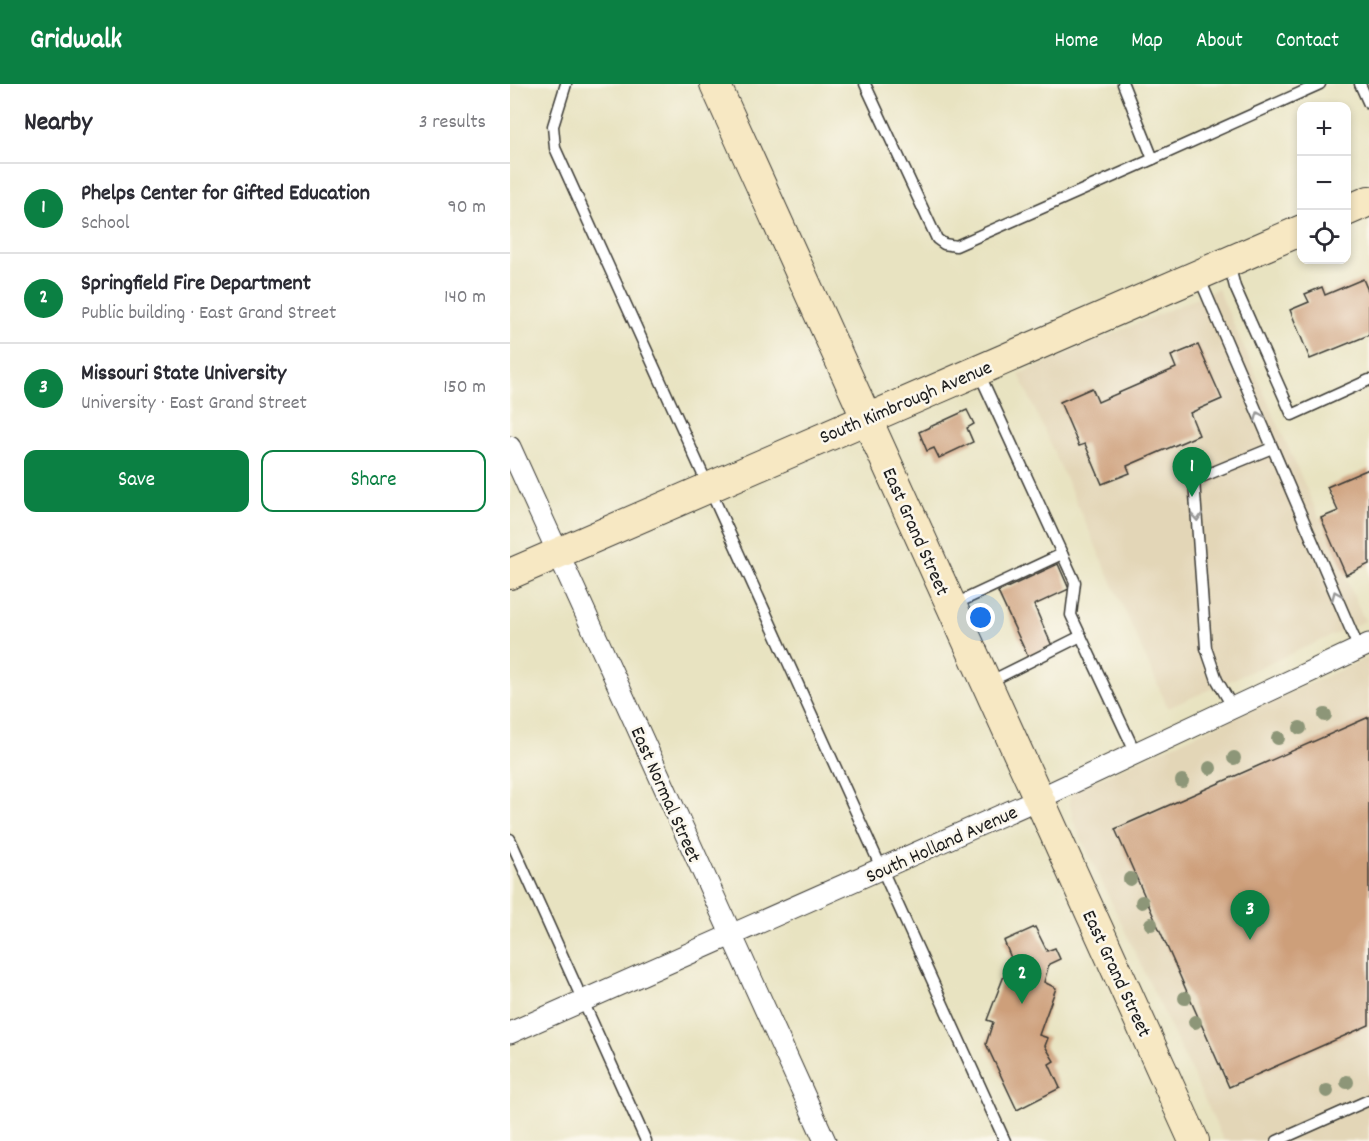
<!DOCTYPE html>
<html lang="en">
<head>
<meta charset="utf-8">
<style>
  :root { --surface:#fff; --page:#f2f2f3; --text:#2b2b33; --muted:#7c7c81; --line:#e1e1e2; --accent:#0b8043 }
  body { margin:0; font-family:Dekko,sans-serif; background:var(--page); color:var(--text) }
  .controls { position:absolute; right:18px; top:18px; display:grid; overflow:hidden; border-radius:12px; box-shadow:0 3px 9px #0003 }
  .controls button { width:54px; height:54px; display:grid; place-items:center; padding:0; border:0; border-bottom:2px solid var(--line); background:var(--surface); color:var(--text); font:30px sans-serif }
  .you { position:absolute; left:471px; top:534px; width:21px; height:21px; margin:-15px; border:4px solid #fff; border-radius:50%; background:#1a73e8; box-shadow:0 0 0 9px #1a73e833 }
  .badge { display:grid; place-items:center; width:39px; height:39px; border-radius:50%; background:var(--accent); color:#fff; font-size:20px; font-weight:700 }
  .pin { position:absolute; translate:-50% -50px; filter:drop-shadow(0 2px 3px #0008) }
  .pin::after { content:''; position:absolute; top:32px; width:21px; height:18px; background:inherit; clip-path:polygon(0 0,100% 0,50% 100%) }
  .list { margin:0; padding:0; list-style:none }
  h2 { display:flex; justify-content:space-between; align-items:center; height:78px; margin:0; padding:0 24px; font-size:26px }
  h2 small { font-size:20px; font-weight:400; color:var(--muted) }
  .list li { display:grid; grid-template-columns:39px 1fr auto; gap:18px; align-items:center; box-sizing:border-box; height:90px; padding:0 24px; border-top:2px solid var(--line) }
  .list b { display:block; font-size:22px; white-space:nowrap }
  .list p { margin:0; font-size:20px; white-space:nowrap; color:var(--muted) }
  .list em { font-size:20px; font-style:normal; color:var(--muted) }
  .actions { display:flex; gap:12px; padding:18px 24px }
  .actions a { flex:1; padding:14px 0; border:2px solid var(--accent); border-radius:12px; text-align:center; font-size:21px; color:var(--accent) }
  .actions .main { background:var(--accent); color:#fff }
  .icon { flex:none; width:33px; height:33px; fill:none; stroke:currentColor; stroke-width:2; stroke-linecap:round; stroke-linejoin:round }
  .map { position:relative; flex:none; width:859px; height:1057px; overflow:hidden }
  header { display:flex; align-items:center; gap:36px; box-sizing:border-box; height:84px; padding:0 30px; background:var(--accent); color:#fff }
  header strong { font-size:28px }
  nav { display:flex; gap:33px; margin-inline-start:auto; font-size:21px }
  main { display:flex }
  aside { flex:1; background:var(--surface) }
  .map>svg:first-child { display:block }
  .built { fill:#e3d6b7 }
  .building { fill:#cd9f7a }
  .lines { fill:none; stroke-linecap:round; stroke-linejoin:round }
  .lane-casing { stroke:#3b3a35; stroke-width:13 }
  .street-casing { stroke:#3b3a35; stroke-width:23 }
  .secondary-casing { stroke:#3b3a35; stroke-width:32 }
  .lane { stroke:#fff; stroke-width:10 }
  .street { stroke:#fff; stroke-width:21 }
  .secondary { stroke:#f7e8c3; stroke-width:30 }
  .tree { fill:#8d9678 }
  .oneway { stroke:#999 }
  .labels { text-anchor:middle; stroke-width:5; stroke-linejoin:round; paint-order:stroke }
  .street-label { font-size:20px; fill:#1c1c1c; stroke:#fbf7ec }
</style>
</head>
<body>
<header>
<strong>Gridwalk</strong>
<nav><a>Home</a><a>Map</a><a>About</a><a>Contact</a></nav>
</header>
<main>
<aside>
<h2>Nearby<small>3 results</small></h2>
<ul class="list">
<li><span class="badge">1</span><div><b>Phelps Center for Gifted Education</b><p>School</p></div><em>90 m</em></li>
<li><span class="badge">2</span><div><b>Springfield Fire Department</b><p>Public building · East Grand Street</p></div><em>140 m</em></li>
<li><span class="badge">3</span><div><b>Missouri State University</b><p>University · East Grand Street</p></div><em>150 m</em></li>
</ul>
<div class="actions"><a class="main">Save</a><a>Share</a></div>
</aside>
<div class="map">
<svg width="859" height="1057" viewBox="0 0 859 1057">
  <rect width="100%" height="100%" fill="#fbf7ec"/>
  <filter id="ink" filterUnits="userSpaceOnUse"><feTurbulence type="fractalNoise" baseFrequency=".0167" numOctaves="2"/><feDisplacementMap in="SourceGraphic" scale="12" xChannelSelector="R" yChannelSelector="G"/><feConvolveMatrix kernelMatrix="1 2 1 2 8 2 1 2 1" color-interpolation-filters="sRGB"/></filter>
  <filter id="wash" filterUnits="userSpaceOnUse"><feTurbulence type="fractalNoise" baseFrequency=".008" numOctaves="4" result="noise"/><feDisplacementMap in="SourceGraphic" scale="24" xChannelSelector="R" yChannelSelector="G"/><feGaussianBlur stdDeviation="1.35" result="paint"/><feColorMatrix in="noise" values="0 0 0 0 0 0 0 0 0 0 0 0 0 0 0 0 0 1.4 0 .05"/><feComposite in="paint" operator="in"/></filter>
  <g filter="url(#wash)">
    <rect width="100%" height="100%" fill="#e8e3c1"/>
    <g class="built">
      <path d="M708,205L855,537L658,624L509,290Z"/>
      <path d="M859,573V1057H714L564,739L559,716L563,706L574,701Z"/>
    </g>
    <g id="blocks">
      <g class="building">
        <path d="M853,195L859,209V251L800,275L780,226L799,218L795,210L812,203L815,211Z"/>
        <path d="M688,261L712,315L680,329L689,351L617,382L620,389L592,400L575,360L569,362L550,318L582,304L588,318L666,284L661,272Z"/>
        <path d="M457,326L464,340L457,344L463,358L429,374L424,364L417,367L409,348Z"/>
        <path d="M859,385V480L836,491L811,434L828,427L817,403Z"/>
        <path d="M548,480L559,505L524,521L542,562L518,573L488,508Z"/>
        <path d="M859,633V941L719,1003L605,745Z"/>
        <path d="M525,843L537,867L545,864L550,875L539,880L534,898L546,904L529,951L538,954L535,962L544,977L539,980L550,1004L507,1026L476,960L483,938L477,936L497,884L501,883L498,876L501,874L494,857Z"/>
      </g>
    </g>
  </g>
  <g filter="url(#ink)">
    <use href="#blocks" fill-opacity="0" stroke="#3b3a35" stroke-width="1.5"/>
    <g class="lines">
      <g class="lane-casing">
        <g id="lane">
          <path d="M56,0L43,42L45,64L495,1057"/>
          <path d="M355,0L427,155L434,160L446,162L643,75"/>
          <path d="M613,0L643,75L810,0"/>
          <path d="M850,0L859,20"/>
          <path d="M719,180L725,203L782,331L859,296"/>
          <path d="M689,193L849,565"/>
          <path d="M469,289L565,498L561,531L626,670"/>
          <path d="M443,521L552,470"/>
          <path d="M477,599L571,552"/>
          <path d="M723,624L707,596L696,564L684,396L762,364"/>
          <path d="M0,755L136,1057"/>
          <path d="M767,1057L859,1016"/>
        </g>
      </g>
      <g class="street-casing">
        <g id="street">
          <path d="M0,363L315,1057"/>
          <path d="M0,949L528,715L859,560"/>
        </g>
      </g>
      <g class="secondary-casing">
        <g id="secondary">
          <path d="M205,0L684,1057"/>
          <path d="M836,127L859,117"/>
          <path d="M0,490L792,146"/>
        </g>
      </g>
      <use href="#lane" class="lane"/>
      <use href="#street" class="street"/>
      <use href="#secondary" class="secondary"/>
    </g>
    <g class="tree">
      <circle cx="815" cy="631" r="7"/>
      <circle cx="790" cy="644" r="7"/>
      <circle cx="768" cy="654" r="7"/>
      <circle cx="724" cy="674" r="7"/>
      <circle cx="700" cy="684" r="7"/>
      <circle cx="672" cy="697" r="7"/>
      <circle cx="620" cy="795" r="7"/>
      <circle cx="632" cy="818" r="7"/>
      <circle cx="641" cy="840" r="7"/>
      <circle cx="675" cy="914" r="7"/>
      <circle cx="685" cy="938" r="7"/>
      <circle cx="837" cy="998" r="7"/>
      <circle cx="817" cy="1007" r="7"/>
    </g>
    <defs><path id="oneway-chevron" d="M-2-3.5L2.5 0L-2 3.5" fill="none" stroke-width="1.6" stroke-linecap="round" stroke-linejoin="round" transform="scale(1.5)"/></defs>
    <g class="oneway">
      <use href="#oneway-chevron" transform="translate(749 332) rotate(-113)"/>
      <use href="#oneway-chevron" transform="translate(687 433) rotate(86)"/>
      <use href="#oneway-chevron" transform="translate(826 511) rotate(-113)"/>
    </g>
  </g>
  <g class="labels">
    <g class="street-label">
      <text transform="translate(395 317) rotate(-23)" y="7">South Kimbrough Avenue</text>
      <text transform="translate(407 447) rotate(66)" y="7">East Grand Street</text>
      <text transform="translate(157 710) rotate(66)" y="7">East Normal Street</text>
      <text transform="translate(431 759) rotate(-24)" y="7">South Holland Avenue</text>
      <text transform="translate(608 889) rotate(65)" y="7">East Grand Street</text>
    </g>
  </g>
</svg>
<div class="controls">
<button>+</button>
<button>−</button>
<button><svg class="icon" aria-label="locate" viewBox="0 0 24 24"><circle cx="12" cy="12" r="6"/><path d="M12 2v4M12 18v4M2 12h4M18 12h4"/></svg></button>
</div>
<div class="you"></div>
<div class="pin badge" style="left:682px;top:413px">1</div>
<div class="pin badge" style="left:512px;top:920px">2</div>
<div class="pin badge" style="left:740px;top:856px">3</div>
</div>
</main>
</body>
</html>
